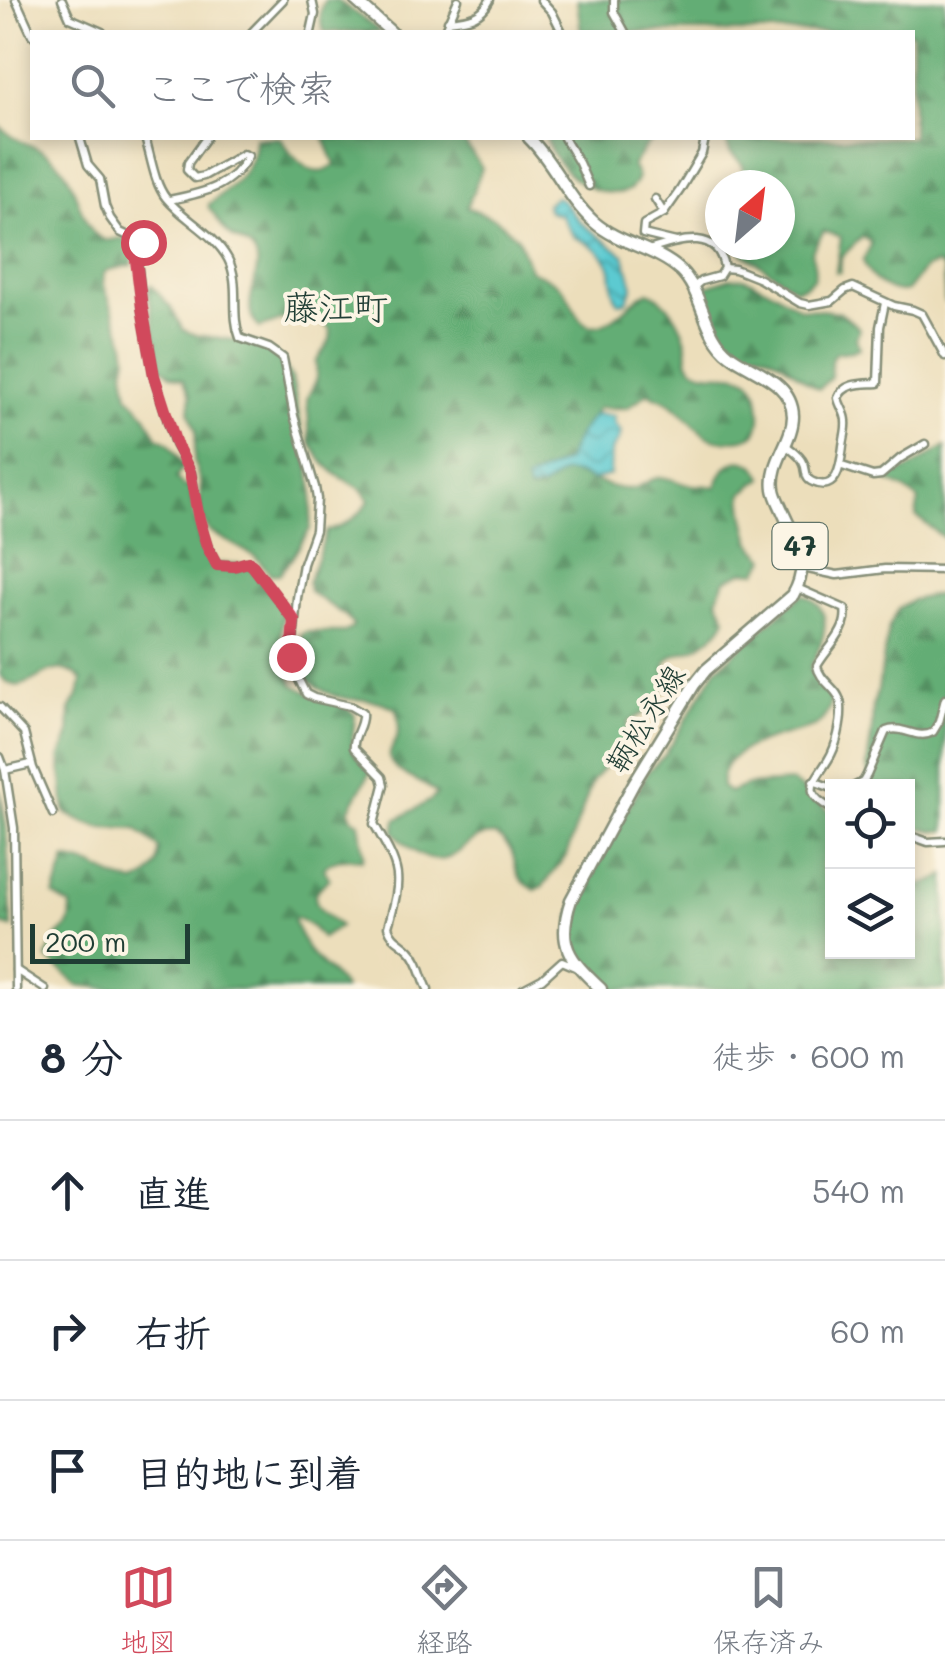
<!DOCTYPE html>
<html lang="ja">
<head>
<meta charset="utf-8">
<style>
  :root { --surface:#fff; --page:#f2f2f3; --text:#1f2937; --muted:#747a83; --line:#e0e1e3; --accent:#d1495b }
  body { margin:0; font-family:Mali,"Klee One",sans-serif; background:var(--page); color:var(--text) }
  .controls { position:absolute; right:30px; bottom:30px; display:grid; overflow:hidden; border-radius:0px; box-shadow:0 5px 15px #0003 }
  .controls button { width:90px; height:90px; display:grid; place-items:center; padding:0; border:0; border-bottom:2px solid var(--line); background:var(--surface); color:var(--text); font:50px sans-serif }
  .compass { position:absolute; left:705px; top:170px; width:90px; height:90px; border-radius:50%; background:var(--surface); box-shadow:0 5px 15px #0003; rotate:28deg }
  .scale { position:absolute; left:30px; bottom:25px; width:160px; box-sizing:border-box; padding-left:10px; border:5px solid #1f3d34; border-top:0; font-size:28px; line-height:35px; white-space:nowrap; color:#1f3d34; -webkit-text-stroke:8px #fcf5e5; paint-order:stroke }
  .stop { position:absolute; width:30px; height:30px; margin:-22px; border:8px solid #d1495b; border-radius:50%; background:#fff }
  .stop.end { background:#d1495b; border-color:#fff; box-shadow:0 2px 10px #0008 }
  .list { margin:0; padding:0; list-style:none }
  h2 { display:flex; justify-content:space-between; align-items:center; height:130px; margin:0; padding:0 40px; font-size:42px }
  h2 small { font-size:32px; font-weight:400; color:var(--muted) }
  .list li { display:grid; grid-template-columns:65px 1fr auto; gap:30px; align-items:center; box-sizing:border-box; height:140px; padding:0 40px; border-top:2px solid var(--line) }
  .list b { display:block; font-size:38px; white-space:nowrap }
  .list em { font-size:32px; font-style:normal; color:var(--muted) }
  .icon { flex:none; width:55px; height:55px; fill:none; stroke:currentColor; stroke-width:2; stroke-linecap:round; stroke-linejoin:round }
  .map { position:relative; flex:none; width:945px; height:989px; overflow:hidden }
  .search { position:absolute; background:var(--surface); box-shadow:0 5px 15px #0003; left:30px; right:30px; top:30px; height:110px; display:flex; align-items:center; gap:25px; box-sizing:border-box; padding:0 35px; border-radius:0px; color:var(--muted); font-size:38px }
  .sheet { height:550px; background:var(--surface) }
  nav { display:flex; justify-content:space-around; align-items:center; box-sizing:border-box; height:140px; border-top:2px solid var(--line); background:var(--surface); font-size:28px; color:var(--muted) }
  nav a { display:grid; justify-items:center; gap:5px }
  nav .on { color:var(--accent) }
  .map>svg:first-child { display:block }
  .forest { fill:url(#forest-firs); stroke:#427554; stroke-width:2.5 }
  .water { fill:url(#water-waves); stroke:#3e8482; stroke-width:2.5 }
  .lines { fill:none; stroke-linecap:round; stroke-linejoin:round }
  .minor-casing { stroke:#868e78; stroke-width:11 }
  .primary-casing { stroke:#868e78; stroke-width:15 }
  .minor { stroke:#fff; stroke-width:6 }
  .primary { stroke:#fff; stroke-width:10 }
  .route { stroke:#d1495b; stroke-width:12 }
  .labels { text-anchor:middle; stroke-width:8; stroke-linejoin:round; paint-order:stroke }
  .shield { fill:#fcf5e5; stroke:#617469; stroke-width:2.5 }
  .shield-label { font-size:28px; font-weight:bold; fill:#1f3d34 }
  .street-label { font-size:30px; fill:#1f3d34; stroke:#fcf5e5 }
  .quarter-label { font-size:35px; fill:#1f3d34; stroke:#fcf5e5 }
</style>
</head>
<body>
<div class="map">
<svg width="945" height="989" viewBox="0 0 945 989">
  <defs>
    <pattern id="forest-firs" width="22" height="20" patternUnits="userSpaceOnUse" patternTransform="scale(2.5)"><rect width="22" height="20" fill="#64ad75"/><path d="M5 1l3.5 6h-7zM16 11l3.5 6h-7z" fill="#528e61"/></pattern>
    <pattern id="water-waves" width="16" height="10" patternUnits="userSpaceOnUse" patternTransform="scale(2.5)"><rect width="16" height="10" fill="#5ccad1"/><path d="M0 5q4-4 8 0t8 0" fill="none" stroke="#4ba5aa"/></pattern>
  </defs>
  <rect width="100%" height="100%" fill="#fcf5e5"/>
  <filter id="ink" filterUnits="userSpaceOnUse"><feTurbulence type="fractalNoise" baseFrequency=".01" numOctaves="2"/><feDisplacementMap in="SourceGraphic" scale="20" xChannelSelector="R" yChannelSelector="G"/><feConvolveMatrix kernelMatrix="1 2 1 2 8 2 1 2 1" color-interpolation-filters="sRGB"/></filter>
  <filter id="wash" filterUnits="userSpaceOnUse"><feTurbulence type="fractalNoise" baseFrequency=".0048" numOctaves="4" result="noise"/><feDisplacementMap in="SourceGraphic" scale="40" xChannelSelector="R" yChannelSelector="G"/><feGaussianBlur stdDeviation="2.25" result="paint"/><feColorMatrix in="noise" values="0 0 0 0 0 0 0 0 0 0 0 0 0 0 0 0 0 1.4 0 .05"/><feComposite in="paint" operator="in"/></filter>
  <g filter="url(#wash)">
    <rect width="100%" height="100%" fill="#ecdebb"/>
    <g class="forest">
      <path d="M325,0H337L381,32H325C319,23 319,10 325,0Z"/>
      <path d="M577,0H945V304L943,269L937,264L925,268L907,291C888,295 868,278 863,260L871,245L869,241L862,237L841,257L840,272H836L841,237L824,231L811,252C817,272 819,282 796,289L739,250V245H780V185H740L743,182V165L730,152L725,138H912V32H581Z"/>
      <path d="M0,126C19,148 47,143 65,171C76,187 84,236 105,240C110,241 116,239 121,238C134,243 133,254 132,265L108,270L104,273L103,283L125,343L127,356L124,371L128,395L145,414L157,437L168,442L184,466L176,478L184,487L190,486C195,516 195,539 215,564H239L251,568L284,609L280,638L287,657L288,673L294,685L319,698L346,707L355,715C353,745 345,748 371,771L349,810L352,818L359,822L364,856L362,860C349,858 331,857 324,869L329,878L315,893C314,909 329,916 340,926L322,938L311,926L297,918L293,920L308,951L340,982L344,989H117L78,985L47,958C49,953 50,947 53,942C64,924 71,935 71,906L54,896L66,859L93,866L116,878L135,883C152,877 160,866 159,848L136,829L100,828L83,822L67,814L65,811L60,758L69,736L70,710L80,692L82,680C47,646 26,709 0,675Z"/>
      <path d="M255,138H280C291,156 315,186 335,164L324,138H461L482,168L467,207L496,219L518,238L530,270C539,275 551,279 559,285C577,299 574,340 609,321C624,313 633,298 648,292C670,299 692,338 687,360C704,391 753,352 759,402C760,409 761,418 759,425C757,435 751,437 742,439C698,447 700,424 670,403C663,399 655,396 648,393L627,408H598L578,436L566,461L532,477V490L544,486L565,472C585,475 605,488 625,489C638,490 644,482 654,479C665,475 674,481 685,484C694,486 706,485 716,487C719,480 723,469 729,465C742,454 758,465 763,478L743,493C741,502 748,537 754,546C757,551 763,554 766,559L757,572L744,571L725,580L717,599L726,618C721,631 704,645 690,650C683,653 674,653 668,660C663,666 666,668 666,675C666,703 649,711 628,722L625,743L619,754L610,760L592,782L566,856L543,886L535,890C531,887 524,883 521,879C509,860 521,853 496,835C478,835 474,839 461,850C435,872 412,853 394,832L396,820L431,800L437,794C425,782 408,779 396,768C382,755 395,748 398,733C400,725 398,716 396,709C380,699 368,700 350,699C329,696 300,682 298,658C298,650 301,642 302,634L306,632H345L352,628L353,625L347,617L309,591L308,583L327,531C342,529 363,514 369,500L361,489L337,475L321,460L310,441L307,398L317,379L316,362L330,340L331,331C310,306 286,318 260,328C238,309 260,283 257,260C254,244 239,243 229,234C221,227 216,216 209,208V204C233,186 256,169 255,138Z"/>
      <path d="M546,138H656L645,147L632,166L638,176C632,202 599,193 581,183C566,174 550,154 546,138Z"/>
      <path d="M730,278H743L751,281L776,293L799,308L839,312L858,327L859,330L856,338L859,348L852,351L835,353L831,360V377L819,389C794,375 782,356 753,350L742,357C722,341 697,315 702,288Z"/>
      <path d="M151,285L171,308L183,330L196,335L256,343L280,361L292,378L313,489L310,529L292,558L279,574H270L256,557L209,531L199,511L201,485L194,462L196,431L189,411L191,395L183,379L171,375L160,366L148,289Z"/>
      <path d="M945,447V539L916,516L919,500L906,490L886,480L885,474C908,477 925,456 945,447Z"/>
      <path d="M945,593V831H935L908,825V786H870L867,766L872,731L873,705L878,690L889,627L898,609L912,600Z"/>
      <path d="M803,594C838,609 823,642 810,669L831,695C831,708 826,718 816,726C787,737 717,743 722,787L729,792L748,785L791,782C806,789 818,804 832,813V831L822,865L825,878L832,889V952H908V877C918,892 932,882 945,875V989H613L592,974L574,952L571,918L582,894L648,771L665,755L717,668Z"/>
      <path d="M0,790L6,826L12,927L0,924Z"/>
    </g>
    <g class="water">
      <path d="M555,197L562,200L581,223L624,255L633,286L627,301L619,303C611,292 613,283 611,270C608,254 588,242 574,237L561,215L549,211L546,204Z"/>
      <path d="M594,414L614,416L613,422L621,432L619,440L611,451L610,475L592,480L577,474L565,472C552,478 543,491 528,489L526,481L566,461L578,436Z"/>
    </g>
  </g>
  <g filter="url(#ink)">
    <g class="lines">
      <g class="minor-casing">
        <g id="minor">
          <path d="M16,0L32,35"/>
          <path d="M62,0L70,18L102,32"/>
          <path d="M541,0L552,12L562,32"/>
          <path d="M614,0V12L625,32"/>
          <path d="M448,21C466,19 481,18 490,0"/>
          <path d="M252,32L283,0"/>
          <path d="M311,32L315,14L312,0"/>
          <path d="M444,32L458,0"/>
          <path d="M80,138L88,165L100,179L105,206L110,218L120,232L145,244L137,260L142,308L154,376L175,444L191,473L199,519L207,546L217,565L234,566L248,562L253,566L293,619"/>
          <path d="M145,138C151,156 154,183 166,198C184,220 214,233 228,259C241,284 230,313 240,338L269,348L283,358L294,416L315,487L317,499L315,530L303,564L297,598L291,664L306,694L314,698L350,706L362,713C364,726 352,736 354,748L382,777L384,785L374,824C401,871 403,874 388,927C393,941 401,941 410,951C420,961 422,977 428,989"/>
          <path d="M564,138L579,163L589,186"/>
          <path d="M655,199L664,213"/>
          <path d="M169,200C202,193 231,188 248,156L243,154L204,176L195,178L187,170L188,163L206,138"/>
          <path d="M676,242L643,234L644,224L664,213L680,190L702,153L705,138"/>
          <path d="M648,250C675,242 718,225 724,268"/>
          <path d="M724,268L735,269L760,279L800,303L809,305L832,301L845,290L853,287L894,306L913,310L922,314L945,356"/>
          <path d="M693,284L695,286L701,281L719,276L724,268"/>
          <path d="M786,445C791,450 800,455 803,462C808,470 803,478 813,482C839,494 841,461 843,446C844,438 847,429 846,421C846,413 840,407 838,398C844,382 863,384 878,383L880,327L885,303"/>
          <path d="M842,466L873,476L881,475L901,458L925,444"/>
          <path d="M803,568L837,575L885,569L945,570"/>
          <path d="M797,588L845,609C849,631 827,648 817,666C820,683 840,688 841,706C842,722 837,746 828,760C813,784 801,792 832,809"/>
          <path d="M0,707L24,733L33,768L53,814"/>
          <path d="M0,757L5,770L14,828L16,989"/>
          <path d="M5,770L31,764"/>
          <path d="M813,781L832,788"/>
          <path d="M855,786L863,782L867,775L886,731C903,724 917,741 933,732L939,722L945,699"/>
          <path d="M908,835L928,842L945,841"/>
          <path d="M16,970L45,989"/>
          <path d="M523,989L542,979L562,961L576,967"/>
        </g>
      </g>
      <g class="primary-casing">
        <g id="primary">
          <path d="M355,0L391,32"/>
          <path d="M529,138C554,162 567,198 594,222C619,244 656,248 680,270C704,293 703,335 730,355C752,372 792,381 793,416C793,441 770,462 774,489C775,496 779,503 782,510C796,542 812,561 793,595L706,670L694,685L634,783L571,900C556,944 569,959 601,989"/>
        </g>
      </g>
      <use href="#minor" class="minor"/>
      <use href="#primary" class="primary"/>
    </g>
  </g>
  <g class="lines" filter="url(#ink)">
    <path class="route" d="M143,242L145,247L136,260L142,308L154,376L176,444L190,472L199,519L207,546L217,565L234,566L248,562L253,566L294,620L291,657"/>
  </g>
  <g class="labels">
    <rect class="shield" x="772.5" y="523" width="55" height="46" rx="8"/>
    <g class="shield-label">
      <text x="800" y="556">47</text>
    </g>
    <g class="street-label">
      <text transform="translate(646 719) rotate(-58)" y="10">鞆松永線</text>
    </g>
    <g class="quarter-label">
      <text x="336" y="320">藤江町</text>
    </g>
  </g>
</svg>
<div class="controls">
<button><svg class="icon" aria-label="locate" viewBox="0 0 24 24"><circle cx="12" cy="12" r="6"/><path d="M12 2v4M12 18v4M2 12h4M18 12h4"/></svg></button>
<button><svg class="icon" aria-label="layers" viewBox="0 0 24 24"><path d="M12 4l9 5-9 5-9-5zM3 14l9 5 9-5"/></svg></button>
</div>
<svg class="compass" viewBox="-18 -18 36 36"><path d="M0-13l5 13h-10z" fill="#e53935"/><path d="M0 13l5-13h-10z" fill="#747a83"/></svg>
<div class="scale">200 m</div>
<div class="stop" style="left:143px;top:242px"></div>
<div class="stop end" style="left:291px;top:657px"></div>
<div class="search"><svg class="icon" aria-label="search" viewBox="0 0 24 24"><circle cx="10" cy="10" r="6"/><path d="M15 15l6 6"/></svg>ここで検索</div>
</div>
<section class="sheet">
<h2>8 分<small>徒歩 · 600 m</small></h2>
<ul class="list">
<li><svg class="icon" aria-label="ahead" viewBox="0 0 24 24"><path d="M12 20V5M6 11l6-6 6 6"/></svg><div><b>直進</b></div><em>540 m</em></li>
<li><svg class="icon" aria-label="right" viewBox="0 0 24 24"><path d="M7 20v-9h11M14 6l5 5-5 5"/></svg><div><b>右折</b></div><em>60 m</em></li>
<li><svg class="icon" aria-label="arrive" viewBox="0 0 24 24"><path d="M6 21V4h12l-3 4 3 4H6"/></svg><div><b>目的地に到着</b></div></li>
</ul>
</section>
<nav>
<a class="on"><svg class="icon" aria-label="map" viewBox="0 0 24 24"><path d="M3 6l6-2 6 2 6-2v14l-6 2-6-2-6 2zM9 4v14M15 6v14"/></svg>地図</a>
<a><svg class="icon" aria-label="directions" viewBox="0 0 24 24"><path d="M12 3l9 9-9 9-9-9zM9 14v-3h6M13 9l2 2-2 2"/></svg>経路</a>
<a><svg class="icon" aria-label="saved" viewBox="0 0 24 24"><path d="M7 4h10v16l-5-4-5 4z"/></svg>保存済み</a>
</nav>
</body>
</html>
